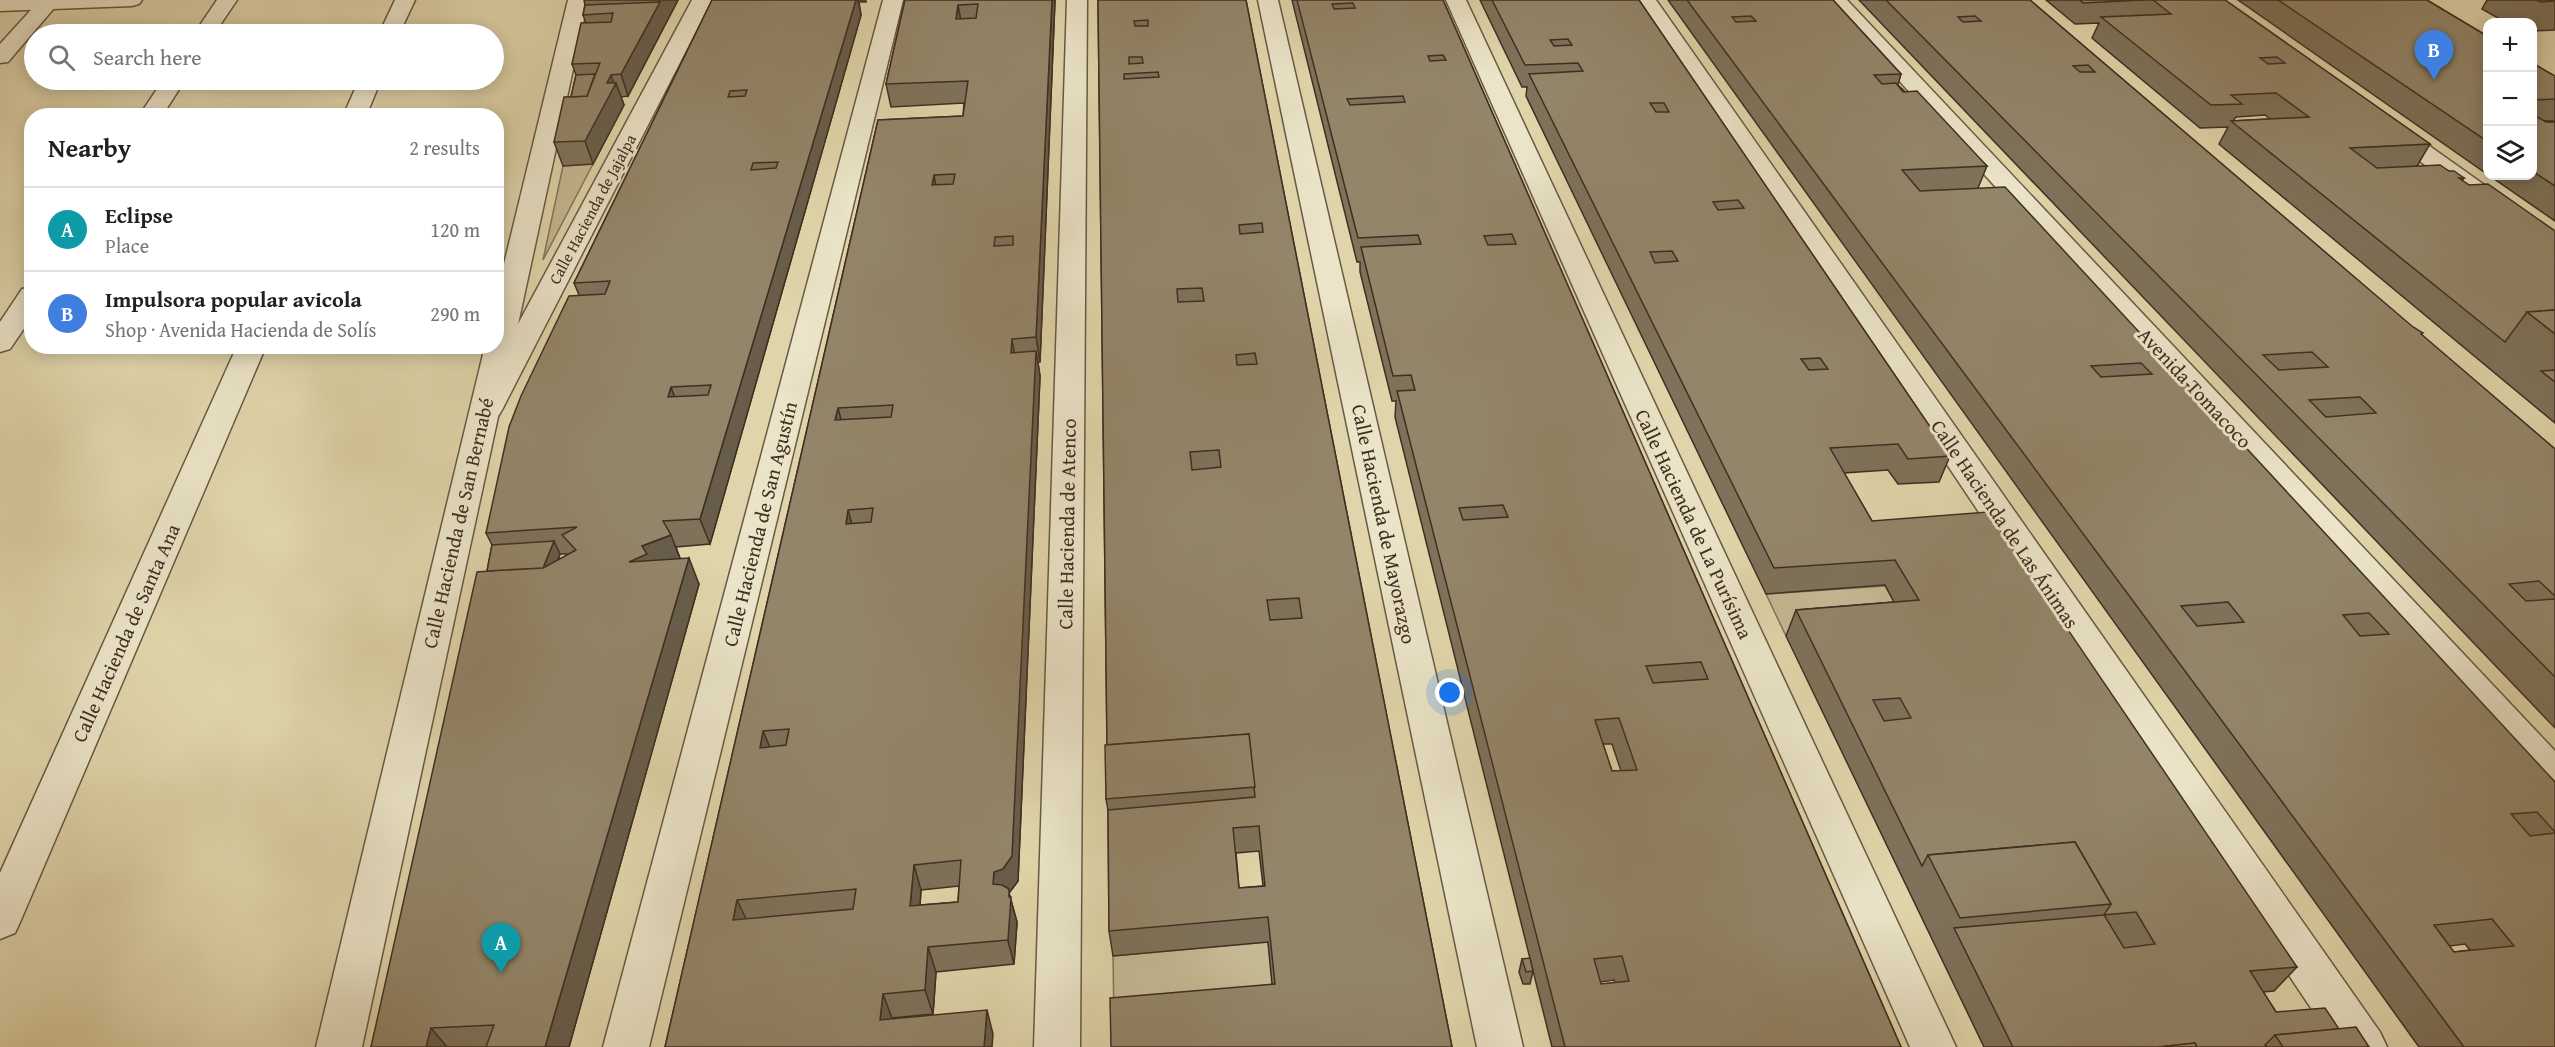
<!DOCTYPE html>
<html lang="en">
<head>
<meta charset="utf-8">
<style>
  :root { --surface:#fff; --page:#f2f2f2; --text:#202124; --muted:#757577; --line:#e0e0e0; --accent:#8f2418 }
  body { margin:0; font-family:"Gentium Book Plus",serif; background:var(--page); color:var(--text) }
  .controls { position:absolute; right:18px; top:18px; display:grid; overflow:hidden; border-radius:12px; box-shadow:0 3px 15px #0003 }
  .controls button { width:54px; height:54px; display:grid; place-items:center; padding:0; border:0; border-bottom:2px solid var(--line); background:var(--surface); color:var(--text); font:30px sans-serif }
  .you { position:absolute; left:1450px; top:693px; width:21px; height:21px; margin:-15px; border:4px solid #fff; border-radius:50%; background:#1a73e8; box-shadow:0 0 0 9px #1a73e833 }
  .badge { display:grid; place-items:center; width:39px; height:39px; border-radius:50%; background:var(--accent); color:#fff; font-size:20px; font-weight:700 }
  .pin { position:absolute; translate:-50% -50px; filter:drop-shadow(0 2px 3px #0008) }
  .pin::after { content:''; position:absolute; top:32px; width:21px; height:18px; background:inherit; clip-path:polygon(0 0,100% 0,50% 100%) }
  .list { margin:0; padding:0; list-style:none }
  h2 { display:flex; justify-content:space-between; align-items:center; height:78px; margin:0; padding:0 24px; font-size:26px }
  h2 small { font-size:20px; font-weight:400; color:var(--muted) }
  .list li { display:grid; grid-template-columns:39px 1fr auto; gap:18px; align-items:center; box-sizing:border-box; height:84px; padding:0 24px; border-top:2px solid var(--line) }
  .list b { display:block; font-size:22px; white-space:nowrap }
  .list p { margin:0; font-size:20px; white-space:nowrap; color:var(--muted) }
  .list em { font-size:20px; font-style:normal; color:var(--muted) }
  .icon { flex:none; width:33px; height:33px; fill:none; stroke:currentColor; stroke-width:2; stroke-linecap:round; stroke-linejoin:round }
  .map { position:relative; flex:none; width:2555px; height:1047px; overflow:hidden }
  .search { position:absolute; background:var(--surface); box-shadow:0 3px 15px #0003; left:24px; top:24px; width:480px; height:66px; display:flex; align-items:center; gap:15px; box-sizing:border-box; padding:0 21px; border-radius:33px; color:var(--muted); font-size:22px }
  .panel { position:absolute; background:var(--surface); box-shadow:0 3px 15px #0003; left:24px; top:108px; width:480px; height:246px; border-radius:24px }
  .map>svg:first-child { display:block }
  .green { fill:#c5b993; stroke:#82745b; stroke-width:1.5 }
  .lines { fill:none; stroke-linecap:round; stroke-linejoin:round }
  .minor-casing { stroke:#685845; stroke-width:3 }
  .tertiary-casing { stroke:#685845; stroke-width:3 }
  .minor { fill:#ebe4c8; fill-rule:evenodd }
  .tertiary { fill:#ebe4c8; fill-rule:evenodd }
  .wall { fill:#7e725a; stroke:#402e23; stroke-width:1.5; fill-rule:evenodd }
  .shaded-wall { fill:#675d4a; stroke:#402e23; stroke-width:1.5 }
  .building { fill:#938569; stroke:#402e23; stroke-width:1.5; fill-rule:evenodd }
  .labels { text-anchor:middle; stroke-width:6; stroke-linejoin:round; paint-order:stroke }
  .far-street-label { font-size:16px; fill:#402e23; stroke:#ebe4c8 }
  .street-label { font-size:20px; fill:#402e23; stroke:#ebe4c8 }
</style>
</head>
<body>
<div class="map">
<svg width="2555" height="1047" viewBox="0 0 2555 1047">
  <rect width="100%" height="100%" fill="#e0d5aa"/>
  <filter id="stains"><feTurbulence type="fractalNoise" baseFrequency=".00333" numOctaves="4"/><feColorMatrix values="0 0 0 0 .2 0 0 0 0 .09 0 0 0 0 .02 0 0 0 .5 -.17"/></filter>
  <radialGradient id="worn" r=".72"><stop offset=".6" stop-color="#630" stop-opacity="0"/><stop offset="1" stop-color="#630" stop-opacity=".3"/></radialGradient>
  <g class="green">
    <path d="M593,164L543,260L563,166Z"/>
    <path d="M1885,586L1908,627L1786,636L1766,594Z"/>
    <path d="M1268,942L1275,1008L1114,1022L1113,956Z"/>
  </g>
  <g class="lines">
    <g class="minor-casing">
      <g id="minor">
        <path d="M40,0H61L8,62L0,63V44Z"/>
        <path d="M217,0H237L214,34H194Z"/>
        <path d="M395,0H415L399,34H379Z"/>
        <path d="M692,0H712L503,408L499,415L488,417L477,415L473,408Z"/>
        <path d="M883,0H903L649,1047H603Z"/>
        <path d="M1067,0H1087L1080,1047H1034Z"/>
        <path d="M1258,0H1278L1523,1047H1477Z"/>
        <path d="M1446,0H1466L1956,1047H1910Z"/>
        <path d="M1636,0H1656L2380,1032L2387,1047H2337Z"/>
        <path d="M1826,0H1847L2555,751V793L2541,788Z"/>
        <path d="M163,80H185L162,116H139Z"/>
        <path d="M359,80H381L366,116H343Z"/>
        <path d="M2389,121L2397,123L2555,235V255L2546,253L2381,133L2377,128L2381,123Z"/>
        <path d="M32,287V317L10,349L0,352V322L22,289Z"/>
        <path d="M237,346H266L21,920L15,933L0,939V873Z"/>
      </g>
    </g>
    <g class="tertiary-casing">
      <g id="tertiary">
        <path d="M0,0H142L139,4L132,6L0,11Z"/>
        <path d="M568,0H588L362,1047H316L485,346H496V297Z"/>
      </g>
    </g>
    <use href="#minor" class="minor"/>
    <use href="#tertiary" class="tertiary"/>
  </g>
  <g class="wall">
    <path d="M584,0H678L628,96L621,97L624,105L593,164L563,166L554,142L571,97L576,75L572,64L586,23L583,15L585,5Z"/>
    <path d="M712,0H866V2H859L861,15L710,544L676,547L680,558L699,584L569,1047H371L487,571L492,545L486,533L579,295L574,283ZM560,554H570L558,561Z"/>
    <path d="M905,0H1055L1040,362H1038L1040,376L1018,881L1009,893L1017,922L1014,964L936,972L933,1014L892,1018V1019L993,1034L665,1047L878,120L963,116L964,103L891,107L886,84ZM959,886L958,902L920,905L921,890Z"/>
    <path d="M1098,0H1246L1452,1047L1272,984L1268,942L1113,956L1109,931L1108,810L1106,799L1107,745ZM1259,851L1263,886L1239,888L1236,853Z"/>
    <path d="M1292,0H1443L1901,1047H1552L1395,417L1396,401H1392L1360,272V262H1357ZM1603,744H1612L1621,771H1612ZM1614,980L1615,983L1601,984L1600,982Z"/>
    <path d="M1480,0H1639L1950,456L1939,482L1898,484L1888,470L1844,473L1872,521L2297,967L2274,991L2263,992L2276,1012L2339,1029L2369,1047H1984L1786,636L1796,610L1894,602L1885,585L1766,594L1526,96L1527,87H1522Z"/>
    <path d="M1668,0H1833L1901,74L1898,85L1987,166L1978,188L2555,782V1047H2419ZM2465,944L2470,950L2454,952L2449,946Z"/>
    <path d="M1859,0H2030L2555,449V728Z"/>
    <path d="M2046,0H2225L2430,144L2417,166L2449,171L2464,178L2462,181L2469,185L2555,231V423L2219,144L2228,127L2200,128L2092,38L2099,23L2075,24ZM2265,115L2270,119L2233,121L2236,117Z"/>
    <path d="M2238,0H2427L2487,36V174Z"/>
    <path d="M2487,0H2555V30L2532,31V22H2505L2482,9Z"/>
    <path d="M2532,63L2555,76V121H2544L2546,122H2555V221L2490,176H2532Z"/>
    <path d="M1522,959L1533,971L1530,984H1523L1519,972Z"/>
  </g>
  <g class="shaded-wall">
    <path d="M659,0H678L628,96L621,74L660,2Z"/>
    <path d="M856,0H858L861,15L710,544L700,519Z"/>
    <path d="M1052,0H1055L1040,362L1036,337Z"/>
    <path d="M958,5L962,26L956,19Z"/>
    <path d="M611,75L615,86L616,83L624,105L593,164L585,141L607,83Z"/>
    <path d="M934,175L938,198L932,185Z"/>
    <path d="M1012,339L1016,363L1011,353Z"/>
    <path d="M1036,351L1040,376L1018,881L1009,893L1017,922L1014,964L993,884Z"/>
    <path d="M671,387L680,412L668,397Z"/>
    <path d="M838,408L845,434L835,420Z"/>
    <path d="M848,510L855,536L846,524Z"/>
    <path d="M671,535L681,561L629,562L642,546Z"/>
    <path d="M554,541L560,554L545,594L538,581Z"/>
    <path d="M689,558L699,584L569,1047H545Z"/>
    <path d="M763,731L774,757L760,748Z"/>
    <path d="M914,865L921,890L918,931L910,906Z"/>
    <path d="M737,900L749,925L733,920Z"/>
    <path d="M928,947L936,972L933,1014L925,990Z"/>
    <path d="M883,994L892,1018L889,1044L880,1020Z"/>
    <path d="M987,1010L993,1034L992,1047H984Z"/>
    <path d="M431,1028L447,1047H426Z"/>
  </g>
  <g class="building">
    <path d="M712,0H856L700,519L663,521L671,535L642,546L647,554L629,562L689,558L545,1047H486L494,1025L431,1028L426,1047H371L477,572L545,567L576,550L562,535L577,527L486,533L509,427L521,396L569,296L605,294L610,281L574,283ZM747,90L745,96L728,97L730,91ZM778,162L776,168L751,170L753,163ZM711,385L708,395L668,397L671,387Z"/>
    <path d="M905,0H1052L1036,337L1012,339L1011,353L1036,351L1012,856L1003,869L994,872L993,884L1002,885L1009,889V897H1011L1008,940L928,947L925,990L883,994L880,1020L987,1010L984,1047H665L878,120L963,116L968,81L886,84ZM978,4L976,18L956,19L958,5ZM955,174L953,184L932,185L934,175ZM1013,236V245L994,246L995,237ZM893,405L891,417L835,420L838,408ZM873,508L871,522L846,524L848,510ZM789,729L786,745L760,748L763,731ZM961,860L958,902L910,906L914,865ZM856,889L853,909L733,920L737,900Z"/>
    <path d="M1098,0H1246L1452,1047H1111L1110,998L1275,984L1268,917L1109,931L1108,810L1255,797L1249,734L1107,745ZM1148,20V26H1135L1134,21ZM1129,57H1142L1143,63L1129,64ZM1158,72L1159,77L1124,79V74ZM1262,223L1263,232L1240,234L1239,225ZM1202,288L1204,301L1178,302L1177,289ZM1255,353L1257,364L1237,365L1236,355ZM1219,450L1221,467L1192,470L1190,452ZM1299,598L1302,618L1270,620L1267,600ZM1259,826L1265,886L1239,888L1233,828Z"/>
    <path d="M1297,0H1443L1901,1047H1565L1397,391L1415,390L1411,375L1393,376L1361,247L1421,244L1418,235L1358,238ZM1353,3L1355,8L1334,9L1332,4ZM1443,55L1446,60L1430,61L1428,56ZM1403,96L1405,102L1350,105L1347,99ZM1512,234L1516,244L1488,245L1484,236ZM1503,505L1508,517L1463,520L1459,508ZM1701,662L1708,679L1653,683L1646,666ZM1619,718L1637,770L1612,771L1595,720ZM1622,956L1629,981L1601,984L1594,959Z"/>
    <path d="M1492,0H1639L1950,456L1908,459L1898,444L1830,448L1872,521L1988,512L2297,967L2250,971L2276,1012L2325,1008L2339,1029L2275,1035L2265,1045L2267,1047H2197L2195,1043L2159,1047H2013L1954,928L2104,915L2111,904L2075,842L1928,855L1922,866L1796,610L1919,600L1895,560L1774,568L1529,74L1583,71L1578,63L1525,65ZM1568,39L1572,45L1554,46L1550,40ZM1650,103H1664L1669,112H1656ZM1738,200L1744,208L1718,210L1713,202ZM1672,251L1678,261L1655,263L1650,252ZM1820,358L1828,369L1809,370L1801,359ZM1900,698L1911,718L1884,721L1873,700ZM2136,912L2155,944L2124,948L2104,915Z"/>
    <path d="M1687,0H1833L1901,74L1874,75L1882,84L1896,83L1903,92L1917,91L1987,166L1902,170L1920,191L2005,187L2555,782V832L2537,812L2511,814L2530,836L2555,833V1047H2464ZM1751,16L1756,21L1736,22L1732,17ZM2141,363L2152,374L2101,377L2091,366ZM2228,602L2244,622L2197,626L2181,606ZM2369,613L2389,634L2360,636L2343,615ZM2492,919L2514,946L2454,952L2434,925Z"/>
    <path d="M1886,0H2030L2413,327L2423,333L2421,334L2555,449V596L2539,581L2509,584L2526,601L2555,599V677ZM1975,16L1981,21L1963,22L1958,17ZM2088,65L2095,72H2080L2073,66ZM2312,352L2328,367L2279,370L2263,355ZM2360,397L2376,413L2326,417L2309,400Z"/>
    <path d="M2080,0H2144L2083,3Z"/>
    <path d="M2153,0H2225L2430,144L2350,148L2377,168L2440,165L2449,171H2454L2464,178H2459L2469,185L2488,184L2555,231V310L2527,312L2505,342L2231,121L2309,117L2276,93L2231,95L2242,104L2211,105L2101,17L2171,14ZM2277,57L2285,63L2268,64L2260,58Z"/>
    <path d="M2278,0H2427L2487,36V141Z"/>
    <path d="M2537,0H2555V1L2540,2Z"/>
    <path d="M660,2L621,74L611,75L607,83H616L585,141L554,142L564,97L587,96L600,63L572,64L581,23L611,22L613,13L583,15L585,5Z"/>
    <path d="M2532,63L2555,76V99L2532,100Z"/>
    <path d="M595,74L587,96L571,97L576,75Z"/>
    <path d="M2532,114L2546,122H2555V186L2532,171Z"/>
    <path d="M2555,310V334L2527,312Z"/>
    <path d="M2555,370V382L2541,371Z"/>
    <path d="M554,541L543,568L487,571L492,545Z"/>
    <path d="M1249,734L1255,787L1106,799L1105,745Z"/>
    <path d="M2075,842L2111,904L1960,918L1928,855Z"/>
    <path d="M1530,958L1533,971L1526,972L1522,959Z"/>
    <path d="M2356,1027L2369,1047H2283L2275,1035Z"/>
    <path d="M2195,1043L2197,1047H2159Z"/>
  </g>
  <g class="labels">
    <g class="far-street-label">
      <text transform="translate(592 209) rotate(-62)" y="6">Calle Hacienda de Jajalpa</text>
    </g>
    <g class="street-label">
      <text transform="translate(2195 388) rotate(47)" y="7">Avenida Tomacoco</text>
      <text transform="translate(458 523) rotate(-77)" y="7">Calle Hacienda de San Bernabé</text>
      <text transform="translate(760 524) rotate(-76)" y="7">Calle Hacienda de San Agustín</text>
      <text transform="translate(1067 524) rotate(-89)" y="7">Calle Hacienda de Atenco</text>
      <text transform="translate(1384 524) rotate(78)" y="7">Calle Hacienda de Mayorazgo</text>
      <text transform="translate(1694 524) rotate(65)" y="7">Calle Hacienda de La Purísima</text>
      <text transform="translate(2005 524) rotate(56)" y="7">Calle Hacienda de Las Ánimas</text>
      <text transform="translate(126 633) rotate(-66)" y="7">Calle Hacienda de Santa Ana</text>
    </g>
  </g>
  <rect width="100%" height="100%" filter="url(#stains)"/>
  <rect width="100%" height="100%" fill="url(#worn)"/>
</svg>
<div class="controls">
<button>+</button>
<button>−</button>
<button><svg class="icon" aria-label="layers" viewBox="0 0 24 24"><path d="M12 4l9 5-9 5-9-5zM3 14l9 5 9-5"/></svg></button>
</div>
<div class="you"></div>
<div class="pin badge" style="left:501px;top:973px;background:#0f9aa8">A</div>
<div class="pin badge" style="left:2434px;top:80px;background:#3f7fe0">B</div>
<div class="search"><svg class="icon" aria-label="search" viewBox="0 0 24 24"><circle cx="10" cy="10" r="6"/><path d="M15 15l6 6"/></svg>Search here</div>
<section class="panel">
<h2>Nearby<small>2 results</small></h2>
<ul class="list">
<li><span class="badge" style="background:#0f9aa8">A</span><div><b>Eclipse</b><p>Place</p></div><em>120 m</em></li>
<li><span class="badge" style="background:#3f7fe0">B</span><div><b>Impulsora popular avicola</b><p>Shop · Avenida Hacienda de Solís</p></div><em>290 m</em></li>
</ul>
</section>
</div>
</body>
</html>
